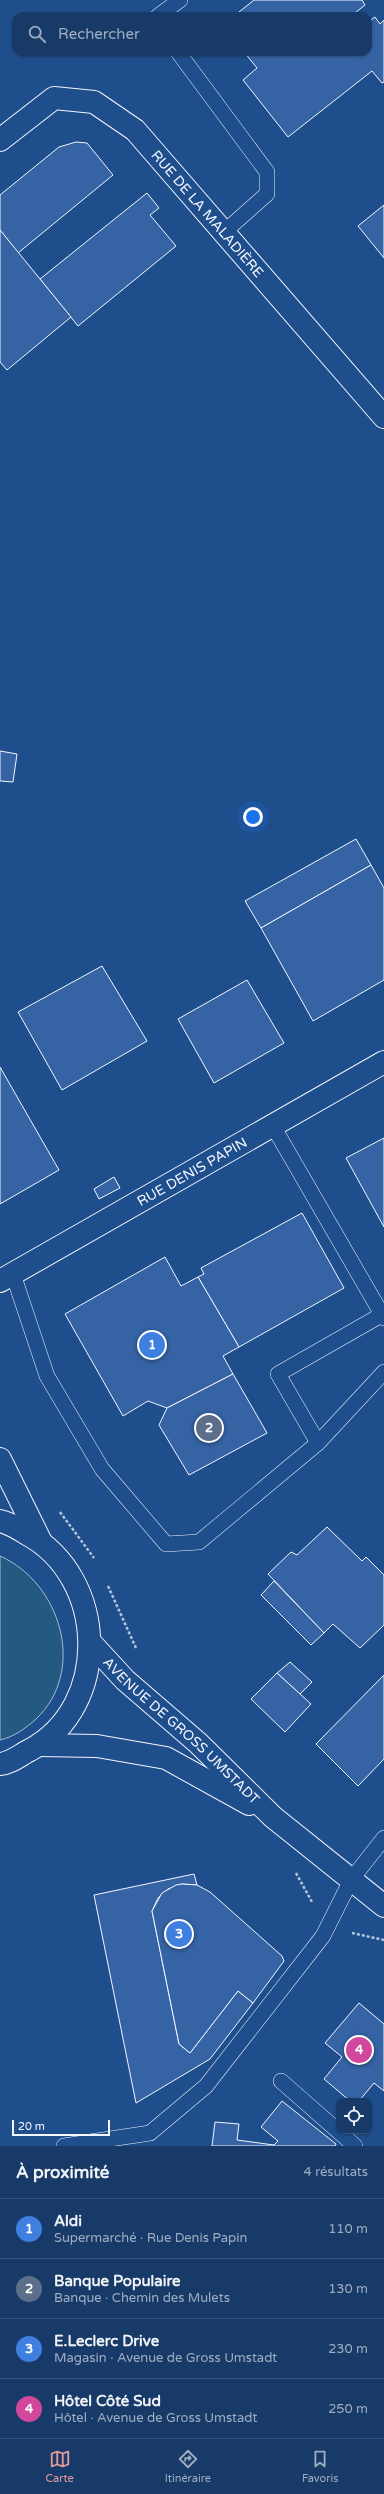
<!DOCTYPE html>
<html lang="fr">
<head>
<meta charset="utf-8">
<style>
  :root { --surface:#173a69; --page:#244571; --text:#f1f3f6; --muted:#9eadc0; --line:#36547d; --accent:#e69b98 }
  body { margin:0; font-family:"Varela Round",sans-serif; background:var(--page); color:var(--text) }
  .controls { position:absolute; right:12px; bottom:12px; display:grid; overflow:hidden; border-radius:8px; box-shadow:0 1px 3px #0004 }
  .controls button { width:36px; height:36px; display:grid; place-items:center; padding:0; border:0; border-bottom:1px solid var(--line); background:var(--surface); color:var(--text); font:20px sans-serif }
  .scale { position:absolute; left:12px; bottom:10px; width:98px; box-sizing:border-box; padding-left:4px; border:2px solid #f2f6ff; border-top:0; font-size:11px; line-height:14px; white-space:nowrap; color:#f2f6ff; -webkit-text-stroke:3px #1f4e8c; paint-order:stroke }
  .you { position:absolute; left:253px; top:817px; width:14px; height:14px; margin:-10px; border:3px solid #fff; border-radius:50%; background:#1a73e8; box-shadow:0 0 0 6px #1a73e833 }
  .badge { display:grid; place-items:center; width:26px; height:26px; border-radius:50%; background:var(--accent); color:#fff; font-size:13px; font-weight:700 }
  .pin { position:absolute; translate:-50% -50%; border:2px solid #fff; box-shadow:0 1px 4px #0006 }
  .list { margin:0; padding:0; list-style:none }
  h2 { display:flex; justify-content:space-between; align-items:center; height:52px; margin:0; padding:0 16px; font-size:17px }
  h2 small { font-size:13px; font-weight:400; color:var(--muted) }
  .list li { display:grid; grid-template-columns:26px 1fr auto; gap:12px; align-items:center; box-sizing:border-box; height:60px; padding:0 16px; border-top:1px solid var(--line) }
  .list b { display:block; font-size:15px; white-space:nowrap }
  .list p { margin:0; font-size:13px; white-space:nowrap; color:var(--muted) }
  .list em { font-size:13px; font-style:normal; color:var(--muted) }
  .icon { flex:none; width:22px; height:22px; fill:none; stroke:currentColor; stroke-width:2; stroke-linecap:round; stroke-linejoin:round }
  .map { position:relative; flex:none; width:384px; height:2146px; overflow:hidden }
  .search { position:absolute; background:var(--surface); box-shadow:0 1px 3px #0004; left:12px; right:12px; top:12px; height:44px; display:flex; align-items:center; gap:10px; box-sizing:border-box; padding:0 14px; border-radius:12px; color:var(--muted); font-size:15px }
  .sheet { height:292px; background:var(--surface) }
  nav { display:flex; justify-content:space-around; align-items:center; box-sizing:border-box; height:56px; border-top:1px solid var(--line); background:var(--surface); font-size:11px; color:var(--muted) }
  nav a { display:grid; justify-items:center; gap:2px }
  nav .on { color:var(--accent) }
  .map>svg:first-child { display:block }
  .green { fill:#245a82; stroke:#a8bbd7 }
  .building { fill:#3563a3; stroke:#f2f6ff }
  .lines { fill:none; stroke-linecap:round; stroke-linejoin:round }
  .service-casing { stroke:#f2f6ff; stroke-width:16 }
  .minor-casing { stroke:#f2f6ff; stroke-width:24 }
  .primary-casing { stroke:#f2f6ff; stroke-width:24 }
  .path { stroke:#b3c4dc; stroke-width:2.5; stroke-dasharray:3 2; stroke-linecap:butt }
  .service { stroke:#1f4e8c; stroke-width:15 }
  .minor { stroke:#1f4e8c; stroke-width:22 }
  .primary { stroke:#1f4e8c; stroke-width:22 }
  .labels { text-anchor:middle; stroke-width:3; stroke-linejoin:round; paint-order:stroke }
  .street-label { font-size:14px; fill:#f2f6ff; stroke:#1f4e8c }
</style>
</head>
<body>
<div class="map">
<svg width="384" height="2146" viewBox="0 0 384 2146">
  <rect width="100%" height="100%" fill="#1f4e8c"/>
  <path class="green" d="M0,1556C61,1583 87,1671 36,1719C26,1728 14,1737 0,1740Z"/>
  <g class="building">
    <path d="M254,0H362L365,5L351,16H234Z"/>
    <path d="M375,17L380,24L384,20V82L382,83L372,71L288,137L243,80L257,68L244,52H368V22Z"/>
    <path d="M76,142L87,143L113,175L18,253L0,230V195L59,147Z"/>
    <path d="M147,193L159,208L150,215L176,246L78,326L40,279Z"/>
    <path d="M384,205V258L358,226Z"/>
    <path d="M0,230L71,317L7,370L0,362Z"/>
    <path d="M0,751L17,754L13,782L0,781Z"/>
    <path d="M356,839L371,865L261,928L245,901Z"/>
    <path d="M371,865L384,888V980L313,1021L261,928Z"/>
    <path d="M102,966L147,1041L62,1090L18,1012Z"/>
    <path d="M247,980L284,1043L214,1083L178,1019Z"/>
    <path d="M0,1067L59,1170L0,1204Z"/>
    <path d="M384,1138V1227L346,1158Z"/>
    <path d="M114,1177L120,1188L99,1199L94,1189Z"/>
    <path d="M302,1213L344,1288L239,1347L198,1277L204,1274L201,1268Z"/>
    <path d="M165,1257L181,1286L198,1277L239,1347L223,1356L233,1374L167,1408L148,1401L123,1416L65,1314Z"/>
    <path d="M233,1374L267,1433L189,1475L159,1425L167,1408Z"/>
    <path d="M327,1527L362,1561L366,1557L384,1575V1625L360,1648L333,1624L324,1633L268,1574L291,1552L297,1555Z"/>
    <path d="M274,1581L324,1633L311,1645L261,1595Z"/>
    <path d="M290,1662L312,1682L300,1694L277,1673Z"/>
    <path d="M277,1673L311,1704L285,1732L251,1699Z"/>
    <path d="M384,1675V1759L358,1786L316,1744Z"/>
    <path d="M194,1874L197,1885L182,1884L168,1889L158,1898L152,1911L179,2044L190,2053L238,1991L253,2003L210,2059L136,2103L94,1895Z"/>
    <path d="M182,1884L197,1885L210,1892L282,1956L284,1961L253,2003L238,1991L190,2053L179,2044L152,1911L162,1893L176,1885Z"/>
    <path d="M359,2003L384,2024V2091L374,2083L359,2101H350L324,2079L342,2057L325,2043Z"/>
    <path d="M282,2101L336,2144L335,2146H212L215,2122L239,2124L237,2140L274,2145L278,2141L261,2127Z"/>
  </g>
  <g class="lines">
    <g class="service-casing">
      <g id="service">
        <path d="M158,16L180,0"/>
        <path d="M178,52L267,172V194L223,233"/>
        <path d="M273,1126L384,1318"/>
        <path d="M13,1274L47,1376L102,1469L166,1544L199,1542L318,1443L384,1372"/>
        <path d="M318,1443L278,1374L383,1314"/>
        <path d="M281,2081L355,2146"/>
        <path d="M64,2146L150,2133L206,2086L323,1936L351,1880L384,1838"/>
      </g>
    </g>
    <g class="minor-casing">
      <g id="minor">
        <path id="s1" d="M0,140L54,98L94,102L135,130L384,417"/>
        <path id="s2" d="M0,1281L384,1062"/>
        <path d="M0,1459L40,1540"/>
      </g>
    </g>
    <g class="primary-casing">
      <g id="primary">
        <path d="M0,1521C10,1523 19,1529 27,1534C107,1577 112,1706 30,1750C20,1755 11,1763 0,1764"/>
        <path id="s3" d="M91,1643L125,1680L198,1743L273,1817L384,1906"/>
        <path d="M40,1745L97,1746L166,1758L249,1804"/>
      </g>
    </g>
    <g class="path">
      <path d="M60,1512L94,1558"/>
      <path d="M108,1586L136,1648"/>
      <path d="M296,1873L312,1902"/>
      <path d="M352,1933L384,1940"/>
    </g>
    <use href="#service" class="service"/>
    <use href="#minor" class="minor"/>
    <use href="#primary" class="primary"/>
  </g>
  <g class="labels">
    <g class="street-label">
      <text dy="5" stroke="none"><textPath href="#s1" startOffset="269">RUE DE LA MALADIÈRE</textPath></text>
      <text dy="5" stroke="none"><textPath href="#s2" startOffset="221">RUE DENIS PAPIN</textPath></text>
      <text dy="5" stroke="none"><textPath href="#s3" startOffset="126">AVENUE DE GROSS UMSTADT</textPath></text>
    </g>
  </g>
</svg>
<div class="controls">
<button><svg class="icon" aria-label="locate" viewBox="0 0 24 24"><circle cx="12" cy="12" r="6"/><path d="M12 2v4M12 18v4M2 12h4M18 12h4"/></svg></button>
</div>
<div class="scale">20 m</div>
<div class="you"></div>
<div class="pin badge" style="left:152px;top:1345px;background:#3f7fe0">1</div>
<div class="pin badge" style="left:209px;top:1428px;background:#5c6f8a">2</div>
<div class="pin badge" style="left:179px;top:1934px;background:#3f7fe0">3</div>
<div class="pin badge" style="left:359px;top:2050px;background:#d1479c">4</div>
<div class="search"><svg class="icon" aria-label="search" viewBox="0 0 24 24"><circle cx="10" cy="10" r="6"/><path d="M15 15l6 6"/></svg>Rechercher</div>
</div>
<section class="sheet">
<h2>À proximité<small>4 résultats</small></h2>
<ul class="list">
<li><span class="badge" style="background:#3f7fe0">1</span><div><b>Aldi</b><p>Supermarché · Rue Denis Papin</p></div><em>110 m</em></li>
<li><span class="badge" style="background:#5c6f8a">2</span><div><b>Banque Populaire</b><p>Banque · Chemin des Mulets</p></div><em>130 m</em></li>
<li><span class="badge" style="background:#3f7fe0">3</span><div><b>E.Leclerc Drive</b><p>Magasin · Avenue de Gross Umstadt</p></div><em>230 m</em></li>
<li><span class="badge" style="background:#d1479c">4</span><div><b>Hôtel Côté Sud</b><p>Hôtel · Avenue de Gross Umstadt</p></div><em>250 m</em></li>
</ul>
</section>
<nav>
<a class="on"><svg class="icon" aria-label="map" viewBox="0 0 24 24"><path d="M3 6l6-2 6 2 6-2v14l-6 2-6-2-6 2zM9 4v14M15 6v14"/></svg>Carte</a>
<a><svg class="icon" aria-label="directions" viewBox="0 0 24 24"><path d="M12 3l9 9-9 9-9-9zM9 14v-3h6M13 9l2 2-2 2"/></svg>Itinéraire</a>
<a><svg class="icon" aria-label="saved" viewBox="0 0 24 24"><path d="M7 4h10v16l-5-4-5 4z"/></svg>Favoris</a>
</nav>
</body>
</html>
